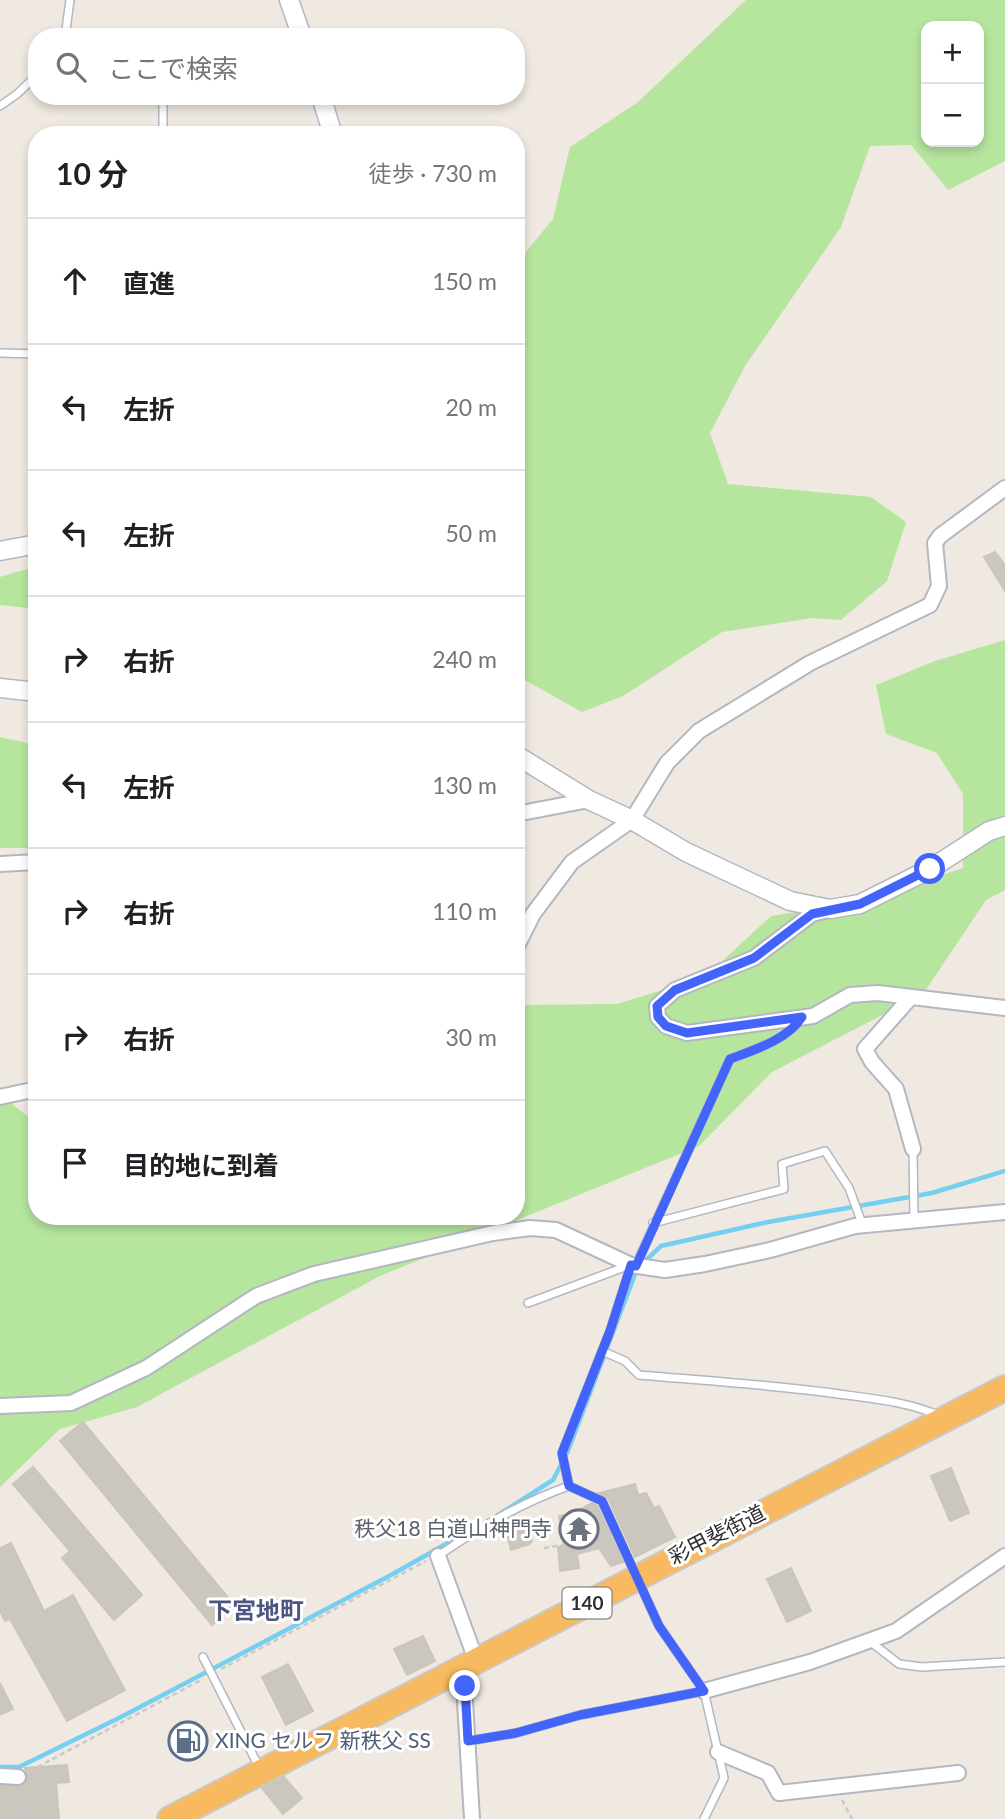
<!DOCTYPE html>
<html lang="ja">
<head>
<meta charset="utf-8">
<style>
  :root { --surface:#fff; --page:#f2f2f2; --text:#202124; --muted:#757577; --line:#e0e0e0 }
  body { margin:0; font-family:Lato,"Noto Sans JP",sans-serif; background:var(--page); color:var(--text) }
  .controls { position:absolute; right:21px; top:21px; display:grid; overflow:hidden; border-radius:14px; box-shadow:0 4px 10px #0003 }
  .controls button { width:63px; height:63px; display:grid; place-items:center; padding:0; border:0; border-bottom:2px solid var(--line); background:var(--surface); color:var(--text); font:35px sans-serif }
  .stop { position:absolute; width:21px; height:21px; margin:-16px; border:5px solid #4264fb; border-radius:50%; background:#fff }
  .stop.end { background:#4264fb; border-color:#fff; box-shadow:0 2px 7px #0008 }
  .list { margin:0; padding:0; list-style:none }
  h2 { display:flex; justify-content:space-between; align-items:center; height:91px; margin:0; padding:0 28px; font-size:30px }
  h2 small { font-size:23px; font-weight:400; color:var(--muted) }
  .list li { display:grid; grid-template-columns:46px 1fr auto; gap:21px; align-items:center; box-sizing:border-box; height:126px; padding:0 28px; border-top:2px solid var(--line) }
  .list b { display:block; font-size:26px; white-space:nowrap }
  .list em { font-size:23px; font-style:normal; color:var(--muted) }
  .icon { flex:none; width:38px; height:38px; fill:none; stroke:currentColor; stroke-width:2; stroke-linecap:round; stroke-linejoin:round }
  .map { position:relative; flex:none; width:1005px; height:1819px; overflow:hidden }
  .search { position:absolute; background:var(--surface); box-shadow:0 4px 10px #0003; left:28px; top:28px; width:497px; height:77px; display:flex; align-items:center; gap:18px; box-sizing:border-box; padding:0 24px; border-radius:28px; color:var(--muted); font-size:26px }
  .panel { position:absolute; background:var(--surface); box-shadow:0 4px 10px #0003; left:28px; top:126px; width:497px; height:1099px; border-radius:28px }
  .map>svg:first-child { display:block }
  .green { fill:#b6e59e; fill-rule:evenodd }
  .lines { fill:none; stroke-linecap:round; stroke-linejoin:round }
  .stream { stroke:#75cff0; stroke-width:4.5 }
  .building { fill:#cbc7bf; stroke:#cbc5ba; stroke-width:2 }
  .service-casing { stroke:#b4b7c1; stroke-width:10 }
  .minor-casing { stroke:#b4b7c1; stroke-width:18 }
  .tertiary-casing { stroke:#b4b7c1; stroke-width:21 }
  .trunk-casing { stroke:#c9c9c9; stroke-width:28 }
  .path { stroke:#c9c9c9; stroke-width:2.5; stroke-dasharray:5 3.5; stroke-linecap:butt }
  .service { stroke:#fff; stroke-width:7 }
  .minor { stroke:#fff; stroke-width:14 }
  .tertiary { stroke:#fff; stroke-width:18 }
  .trunk { stroke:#f8ba60; stroke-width:24 }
  .route { stroke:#4264fb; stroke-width:9 }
  .labels { text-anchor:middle; stroke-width:6; stroke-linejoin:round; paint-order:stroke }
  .shield { fill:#fff; stroke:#6d6d6d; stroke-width:2 }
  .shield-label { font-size:19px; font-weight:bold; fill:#2e2e2e }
  .worship-label { font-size:21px; fill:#5b616d; stroke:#fff; text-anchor:end }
  .street-label { font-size:21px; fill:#2e2e2e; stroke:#fff }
  .service-label { font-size:21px; fill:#4e5e75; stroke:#fff; text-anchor:start }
  .quarter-label { font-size:24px; font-weight:bold; fill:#4d5680; stroke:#fff }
</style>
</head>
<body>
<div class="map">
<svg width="1005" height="1819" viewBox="0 0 1005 1819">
  <rect width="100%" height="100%" fill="#efe9e1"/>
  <g class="green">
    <path d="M746,0H1005V161L948,190L911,145L870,146L841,227L745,366L710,433L728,484L871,497L906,522L887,581L841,620L812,618L722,632L623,696L582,712L521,678L516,686V264L553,219L570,147L638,102ZM979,26V142H926V26Z"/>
    <path d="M37,566V609L0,605V577Z"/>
    <path d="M1005,640V890L986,900L923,994L772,1072L699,1146L380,1276L137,1407L60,1429L0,1487V1094L37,1124V1216H516V1005L617,1004L705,977L771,916L873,899L963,868V794L937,753L886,734L876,685L935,661Z"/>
    <path d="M0,737L27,743L37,765V848H0Z"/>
  </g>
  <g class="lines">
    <g class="stream">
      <path d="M643,1263L661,1246L768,1222L932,1193L1005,1171"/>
      <path d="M498,1515L553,1480L568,1451L637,1269"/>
      <path d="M0,1767H19L121,1717L391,1575L469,1531"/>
    </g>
  </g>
  <g class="building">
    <path d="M995,552L1005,565V591L984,557Z"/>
    <path d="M83,1422L235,1606L212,1625L60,1441Z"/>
    <path d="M33,1467L142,1595L114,1620L62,1558L70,1551L13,1484Z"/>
    <path d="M951,1468L969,1513L950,1521L931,1476Z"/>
    <path d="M635,1484L638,1495L646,1493L654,1508L659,1506L675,1537L635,1557L608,1498L599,1493Z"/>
    <path d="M592,1503L597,1506L623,1562L611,1566L599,1548L577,1554L579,1568L560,1571L558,1547L564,1546L559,1516L574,1513Z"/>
    <path d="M517,1521L519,1528L527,1525L532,1541L530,1544L511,1550L505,1525Z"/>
    <path d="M11,1543L44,1611L73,1595L125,1690L67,1721L10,1619L5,1621L0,1611V1548Z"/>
    <path d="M791,1568L811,1611L787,1622L767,1579Z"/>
    <path d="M423,1636L435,1661L407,1675L394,1649Z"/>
    <path d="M288,1664L313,1711L286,1725L262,1677Z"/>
    <path d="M0,1683L13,1709L0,1715Z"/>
    <path d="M67,1765L69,1782L56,1783L59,1819H0V1786L23,1785L27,1778L25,1768Z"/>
    <path d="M284,1777L302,1798L283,1814L262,1788Z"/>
  </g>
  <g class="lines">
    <g class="service-casing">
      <g id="service">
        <path d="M65,37L70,0"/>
        <path d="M163,96V135"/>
        <path d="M0,106L17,94L37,75"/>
        <path d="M0,353L37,354"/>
        <path d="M913,1149L914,1220"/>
        <path d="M653,1223L784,1189L782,1164L825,1151L849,1188L863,1226"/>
        <path d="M636,1265L730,1059C753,1050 787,1040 801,1018"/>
        <path d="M528,1303L630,1265"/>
        <path d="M602,1351L625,1361L639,1375C708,1381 778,1385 846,1395C877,1399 912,1403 940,1416"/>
        <path d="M569,1486L602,1501L659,1626L704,1691L724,1778L704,1819"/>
        <path d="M438,1556C478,1528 523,1502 569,1486L562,1453L610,1331L631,1265"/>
        <path d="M871,1642L899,1664L922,1667L1005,1662"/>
        <path d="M203,1657L259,1767"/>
        <path d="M468,1741L516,1733L580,1715L704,1691"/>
      </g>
    </g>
    <g class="minor-casing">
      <g id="minor">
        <path d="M516,814L589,800"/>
        <path d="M0,864L37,862"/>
        <path d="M828,910L812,914L754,958L675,990L657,1006L658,1017L666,1026L687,1033L813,1016L850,995L878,993L1005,1008"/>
        <path d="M516,948L533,914L572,862L632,820L667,763L699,731L810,663L930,605L939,586L935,543L940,536L1005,488"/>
        <path d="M911,997L865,1049L872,1062L896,1089L913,1149"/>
        <path d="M0,1097L37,1089"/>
        <path d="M0,1406L71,1403L146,1368L256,1296L314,1274L493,1233L530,1228L556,1230L631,1265L665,1270L705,1264L770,1250L855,1226L1005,1212"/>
        <path d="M438,1556L476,1660"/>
        <path d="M463,1668L472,1819"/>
        <path d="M704,1691L810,1662L896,1631L1005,1556"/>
        <path d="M718,1752L768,1773L779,1793L958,1773"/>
        <path d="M0,1776L18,1777"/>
      </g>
    </g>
    <g class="tertiary-casing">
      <g id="tertiary">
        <path d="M289,0L302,37"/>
        <path d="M321,96L333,135"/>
        <path d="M0,551L37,544"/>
        <path d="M0,688L37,692"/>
        <path d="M516,755L589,800L632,820L686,852L790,901L830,909L860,904L930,869L989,831L1005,826"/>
      </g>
    </g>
    <g class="trunk-casing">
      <path id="trunk" d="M170,1819L1005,1388"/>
    </g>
    <g class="path">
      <path d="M598,1519L602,1533"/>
      <path d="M586,1528L599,1525"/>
      <path d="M544,1548L584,1541L605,1531"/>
      <path d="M221,1669L426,1561"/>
      <path d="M30,1771L203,1679"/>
      <path d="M20,1791L23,1819"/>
      <path d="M842,1800L852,1819"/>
    </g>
    <use href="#service" class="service"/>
    <use href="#minor" class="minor"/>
    <use href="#tertiary" class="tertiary"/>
    <use href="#trunk" class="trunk"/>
  </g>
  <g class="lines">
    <path class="route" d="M465,1686L468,1741L516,1733L580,1715L704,1691L659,1626L602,1501L569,1486L562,1453L610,1331L631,1265L636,1266L730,1059C754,1050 787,1040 802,1017L687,1033L666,1026L658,1017L657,1006L675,990L754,958L812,914L860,904L930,869"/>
  </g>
  <defs>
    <g id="temple-ring" transform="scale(2.0125)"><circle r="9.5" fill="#fff" stroke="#6b7280" stroke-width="1.5"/><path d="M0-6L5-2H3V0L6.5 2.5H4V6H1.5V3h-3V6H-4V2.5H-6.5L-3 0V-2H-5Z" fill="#6b7280"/></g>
    <g id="fuel-ring" transform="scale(2.0125)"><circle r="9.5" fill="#fff" stroke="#5c6f8a" stroke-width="1.5"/><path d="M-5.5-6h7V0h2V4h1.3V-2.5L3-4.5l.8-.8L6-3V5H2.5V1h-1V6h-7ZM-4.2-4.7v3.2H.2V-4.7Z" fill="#5c6f8a"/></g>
  </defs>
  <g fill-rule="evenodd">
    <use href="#temple-ring" x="579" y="1529"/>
    <use href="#fuel-ring" x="188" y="1741"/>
  </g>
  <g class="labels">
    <rect class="shield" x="562.5" y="1587.5" width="49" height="31" rx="5"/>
    <g class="shield-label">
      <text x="587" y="1610">140</text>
    </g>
    <g class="worship-label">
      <text x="552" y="1536">秩父18 白道山神門寺</text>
    </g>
    <g class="street-label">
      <text transform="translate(717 1535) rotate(-27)" y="7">彩甲斐街道</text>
    </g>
    <g class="service-label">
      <text x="215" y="1748">XING セルフ 新秩父 SS</text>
    </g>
    <g class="quarter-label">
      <text x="256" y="1619">下宮地町</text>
    </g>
  </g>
</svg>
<div class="controls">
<button>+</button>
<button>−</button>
</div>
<div class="stop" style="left:930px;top:869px"></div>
<div class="stop end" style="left:465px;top:1686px"></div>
<div class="search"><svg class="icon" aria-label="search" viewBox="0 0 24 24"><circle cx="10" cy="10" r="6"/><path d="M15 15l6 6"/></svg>ここで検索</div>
<section class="panel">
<h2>10 分<small>徒歩 · 730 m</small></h2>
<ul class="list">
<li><svg class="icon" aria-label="ahead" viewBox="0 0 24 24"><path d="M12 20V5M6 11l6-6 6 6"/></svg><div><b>直進</b></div><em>150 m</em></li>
<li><svg class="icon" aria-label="left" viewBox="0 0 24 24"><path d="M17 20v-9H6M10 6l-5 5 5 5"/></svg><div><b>左折</b></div><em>20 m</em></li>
<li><svg class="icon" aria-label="left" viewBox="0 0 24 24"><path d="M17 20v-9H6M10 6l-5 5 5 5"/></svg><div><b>左折</b></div><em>50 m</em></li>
<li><svg class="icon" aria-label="right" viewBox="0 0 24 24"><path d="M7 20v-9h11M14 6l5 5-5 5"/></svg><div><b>右折</b></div><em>240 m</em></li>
<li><svg class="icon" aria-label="left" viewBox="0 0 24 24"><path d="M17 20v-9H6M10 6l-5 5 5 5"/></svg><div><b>左折</b></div><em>130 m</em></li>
<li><svg class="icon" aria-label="right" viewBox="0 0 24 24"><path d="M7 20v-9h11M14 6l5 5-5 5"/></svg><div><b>右折</b></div><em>110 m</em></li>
<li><svg class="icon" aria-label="right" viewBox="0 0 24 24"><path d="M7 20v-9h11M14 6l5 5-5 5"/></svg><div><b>右折</b></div><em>30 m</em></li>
<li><svg class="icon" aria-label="arrive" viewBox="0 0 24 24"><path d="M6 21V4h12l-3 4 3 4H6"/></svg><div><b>目的地に到着</b></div></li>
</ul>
</section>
</div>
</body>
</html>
